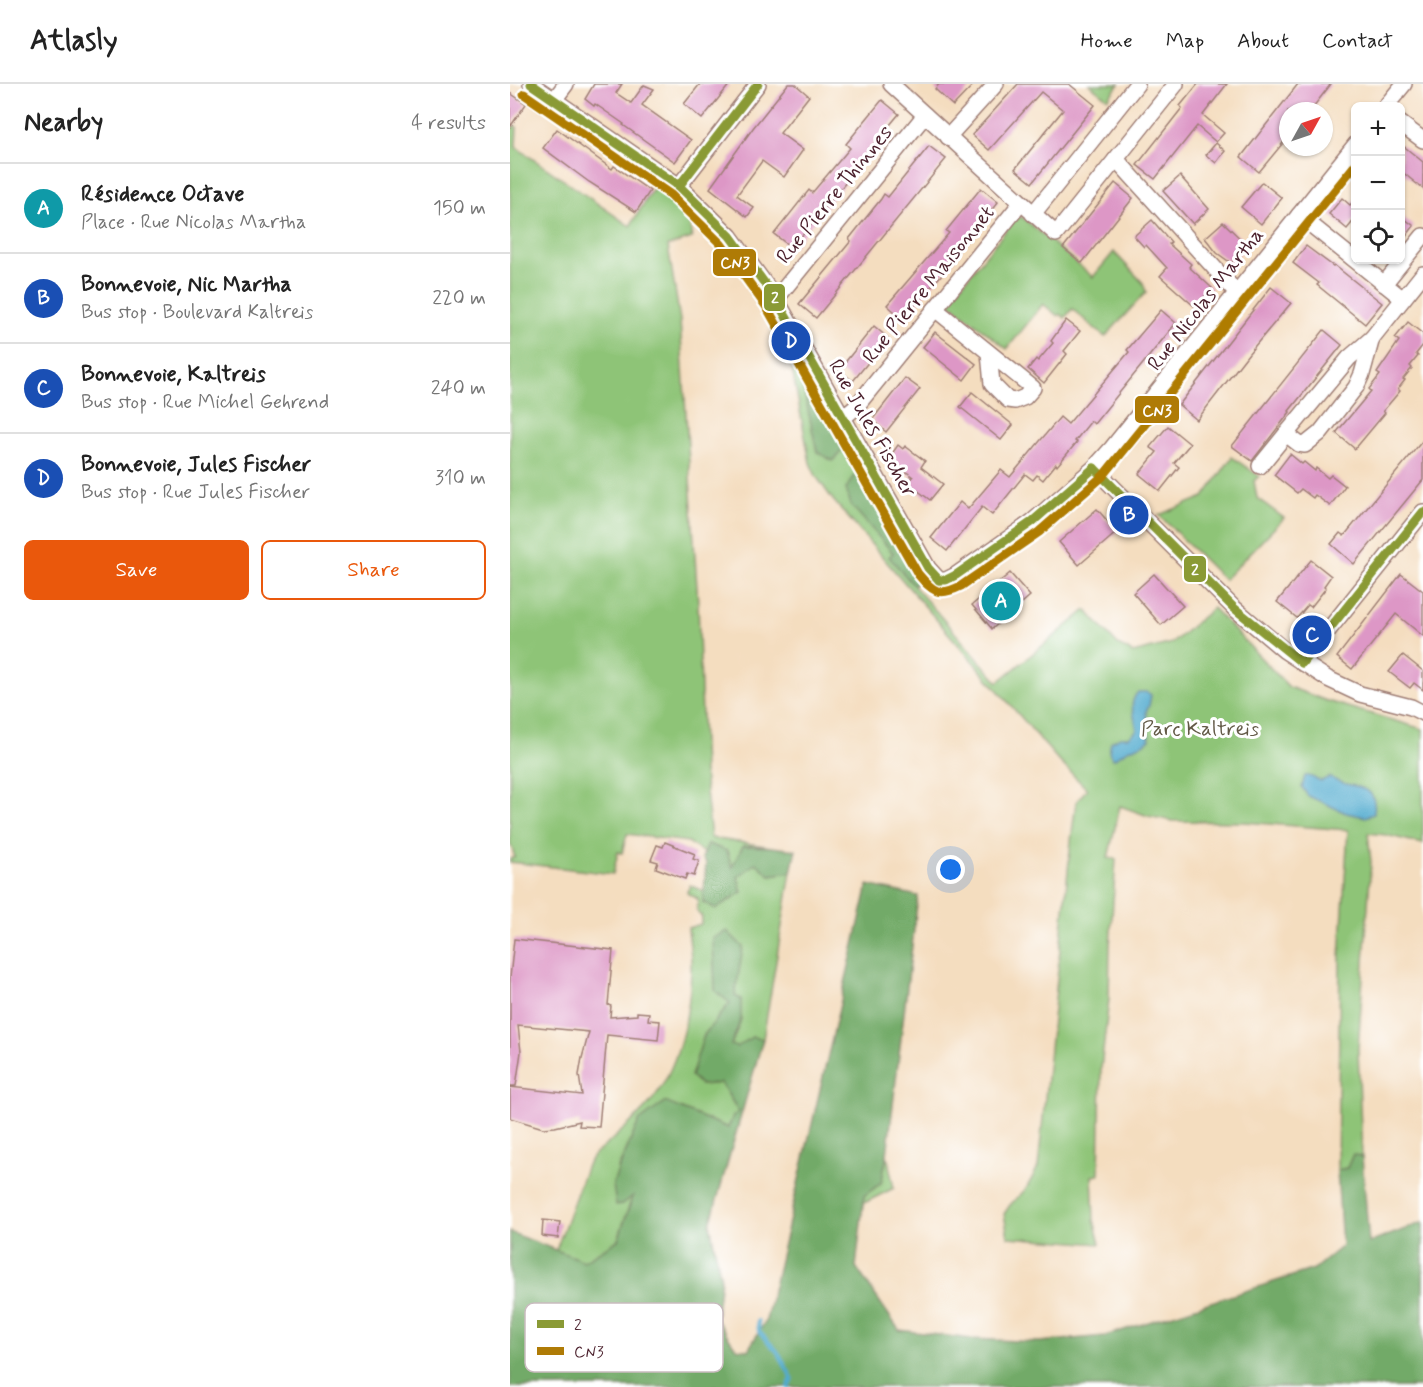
<!DOCTYPE html>
<html lang="en">
<head>
<meta charset="utf-8">
<style>
  :root { --surface:#fff; --page:#f6f6f6; --text:#222; --muted:#767676; --line:#e0e0e0; --accent:#ea580c }
  body { margin:0; font-family:Mynerve,sans-serif; background:var(--page); color:var(--text) }
  .controls { position:absolute; right:18px; top:18px; display:grid; overflow:hidden; border-radius:9px; box-shadow:0 2px 4px #0004 }
  .controls button { width:54px; height:54px; display:grid; place-items:center; padding:0; border:0; border-bottom:2px solid var(--line); background:var(--surface); color:var(--text); font:30px sans-serif }
  .compass { position:absolute; left:769px; top:18px; width:54px; height:54px; border-radius:50%; background:var(--surface); box-shadow:0 2px 4px #0004; rotate:50deg }
  .you { position:absolute; left:441px; top:786px; width:21px; height:21px; margin:-15px; border:4px solid #fff; border-radius:50%; background:#1a73e8; box-shadow:0 0 0 9px #1a73e833 }
  .badge { display:grid; place-items:center; width:39px; height:39px; border-radius:50%; background:var(--accent); color:#fff; font-size:20px; font-weight:700 }
  .pin { position:absolute; translate:-50% -50%; border:3px solid #fff; box-shadow:0 2px 6px #0006 }
  .list { margin:0; padding:0; list-style:none }
  h2 { display:flex; justify-content:space-between; align-items:center; height:78px; margin:0; padding:0 24px; font-size:26px }
  h2 small { font-size:20px; font-weight:400; color:var(--muted) }
  .list li { display:grid; grid-template-columns:39px 1fr auto; gap:18px; align-items:center; box-sizing:border-box; height:90px; padding:0 24px; border-top:2px solid var(--line) }
  .list b { display:block; font-size:22px; white-space:nowrap }
  .list p { margin:0; font-size:20px; white-space:nowrap; color:var(--muted) }
  .list em { font-size:20px; font-style:normal; color:var(--muted) }
  .actions { display:flex; gap:12px; padding:18px 24px }
  .actions a { flex:1; padding:14px 0; border:2px solid var(--accent); border-radius:9px; text-align:center; font-size:21px; color:var(--accent) }
  .actions .main { background:var(--accent); color:#fff }
  .icon { flex:none; width:33px; height:33px; fill:none; stroke:currentColor; stroke-width:2; stroke-linecap:round; stroke-linejoin:round }
  .map { position:relative; flex:none; width:913px; height:1303px; overflow:hidden }
  header { display:flex; align-items:center; gap:36px; box-sizing:border-box; height:84px; padding:0 30px; background:var(--surface); border-bottom:2px solid var(--line) }
  header strong { font-size:28px }
  nav { display:flex; gap:33px; margin-inline-start:auto; font-size:21px }
  main { display:flex }
  aside { flex:1; background:var(--surface) }
  .map>svg:first-child { display:block }
  .green { fill:#8ec477; stroke:#6c7251; stroke-width:1.5 }
  .forest { fill:#72aa68; stroke:#5e644a; stroke-width:1.5 }
  .water { fill:#51abcf; stroke:#4e657d; stroke-width:1.5 }
  .lines { fill:none; stroke-linecap:round; stroke-linejoin:round }
  .stream { stroke:#51abcf; stroke-width:4 }
  .building { fill:#dd97c6 }
  .minor-casing { stroke:#9f7e75; stroke-width:18 }
  .minor { stroke:#fff; stroke-width:15 }
  .bus-1-casing { stroke:#fff; stroke-width:14 }
  .bus-2-casing { stroke:#fff; stroke-width:14 }
  .bus-1 { stroke:#8a9a35; stroke-width:9 }
  .bus-2 { stroke:#af7b06; stroke-width:9 }
  .labels { text-anchor:middle; stroke-width:6; stroke-linejoin:round; paint-order:stroke }
  .street-label { font-size:21px; fill:#4a1f2b; stroke:#fff }
  .park-label { font-size:21px; fill:#625946; stroke:#fff }
  .key { fill:#fff; stroke:#c9bcbf; stroke-width:1.5 }
  .key-label { font-size:16px; fill:#4a1f2b }
  .line-badge { stroke:#fff; stroke-width:2 }
  .badge-label { font-size:16px; text-anchor:middle; font-weight:bold; fill:#fff }
</style>
</head>
<body>
<header>
<strong>Atlasly</strong>
<nav><a>Home</a><a>Map</a><a>About</a><a>Contact</a></nav>
</header>
<main>
<aside>
<h2>Nearby<small>4 results</small></h2>
<ul class="list">
<li><span class="badge" style="background:#0f9aa8">A</span><div><b>Résidence Octave</b><p>Place · Rue Nicolas Martha</p></div><em>150 m</em></li>
<li><span class="badge" style="background:#1a4fb4">B</span><div><b>Bonnevoie, Nic Martha</b><p>Bus stop · Boulevard Kaltreis</p></div><em>220 m</em></li>
<li><span class="badge" style="background:#1a4fb4">C</span><div><b>Bonnevoie, Kaltreis</b><p>Bus stop · Rue Michel Gehrend</p></div><em>240 m</em></li>
<li><span class="badge" style="background:#1a4fb4">D</span><div><b>Bonnevoie, Jules Fischer</b><p>Bus stop · Rue Jules Fischer</p></div><em>310 m</em></li>
</ul>
<div class="actions"><a class="main">Save</a><a>Share</a></div>
</aside>
<div class="map">
<svg width="913" height="1303" viewBox="0 0 913 1303">
  <rect width="100%" height="100%" fill="#fff"/>
  <filter id="ink" filterUnits="userSpaceOnUse"><feTurbulence type="fractalNoise" baseFrequency=".0167" numOctaves="2"/><feDisplacementMap in="SourceGraphic" scale="12" xChannelSelector="R" yChannelSelector="G"/><feConvolveMatrix kernelMatrix="1 2 1 2 8 2 1 2 1" color-interpolation-filters="sRGB"/></filter>
  <filter id="wash" filterUnits="userSpaceOnUse"><feTurbulence type="fractalNoise" baseFrequency=".008" numOctaves="4" result="noise"/><feDisplacementMap in="SourceGraphic" scale="24" xChannelSelector="R" yChannelSelector="G"/><feGaussianBlur stdDeviation="1.35" result="paint"/><feColorMatrix in="noise" values="0 0 0 0 0 0 0 0 0 0 0 0 0 0 0 0 0 1.4 0 .05"/><feComposite in="paint" operator="in"/></filter>
  <g filter="url(#wash)">
    <rect width="100%" height="100%" fill="#f4ddbf"/>
    <g class="green">
      <path d="M579,0H609L598,15Z"/>
      <path d="M0,40L7,43L6,63L120,142L146,100L170,117L177,125L182,154L158,162L170,236L188,520L194,688L201,754L262,763L233,762L222,784L217,767L198,760L195,770L178,758L117,750L112,769L108,768L103,790L0,778V775L5,773L0,759Z"/>
      <path d="M512,133L583,193L604,168L633,199L636,208L595,253L562,225L555,234L550,230L548,232L533,220L497,265L438,218L506,134Z"/>
      <path d="M284,279L287,288H292L389,454L409,492L404,502L488,598L576,526L608,561L623,569L662,559L703,524L779,603L817,617L913,645V760L876,751L858,749L861,778L848,965L852,1073L843,1071L837,1084L827,1086L830,874L838,746L734,738L663,737L638,732L610,722L598,774L606,775L600,862L599,915L591,985L589,1091L582,1092L584,1136L590,1160L498,1153L494,1130L500,1121L516,1105L528,1083L561,757L566,718L577,705L549,677L323,416L306,392L300,379L281,280Z"/>
      <path d="M722,373L749,392L744,397L747,414L774,434L714,496L649,431L694,413Z"/>
      <path d="M247,778L260,791L281,788L253,955L242,953L227,964L221,961L231,935L224,912L233,863L220,919L194,951L191,1001L211,999L229,1028L223,1032L219,1044L156,1019L130,1037L108,1084L123,1110L108,1156L74,1178L46,1166L77,1081L83,1072C102,1056 121,1040 138,1021C168,987 180,931 181,886C182,872 179,858 178,844L191,840L192,833L187,827L188,815L177,809L180,801L194,807L193,818Z"/>
      <path d="M377,1071L384,1104L352,1120L354,1111L371,1099Z"/>
    </g>
    <g class="forest">
      <path d="M290,288H292L335,363L323,377L307,368Z"/>
      <path d="M351,390L409,492L407,499L404,502L379,473L383,469L341,421L336,405L344,391Z"/>
      <path d="M198,760L217,767L222,783L233,762L262,763L286,766L281,788L260,791L246,779L228,793L232,808L206,825L193,818L196,779L192,774Z"/>
      <path d="M358,801L408,812L377,1071L371,1099L354,1112L346,1183L389,1246L462,1255L529,1258L595,1252L804,1185L832,1162L827,1086L837,1084L843,1070L852,1073L859,1159L913,1138V1303H0V1148L74,1177L108,1156L123,1112L113,1120L106,1121L103,1101L108,1086L129,1037L155,1018L218,1044L223,1032L229,1028L211,999L191,1001L181,992L194,951L220,919L205,907L203,854L217,847L233,863L225,912L231,915V935L221,961L227,963L242,953L253,955L200,1140L211,1195L206,1235L226,1264L238,1266L256,1236Z"/>
    </g>
    <g class="water">
      <path d="M628,608H637L641,611L639,622L636,627C638,637 636,645 640,655C633,662 625,662 616,667C611,670 609,673 603,675L599,668L601,658L610,653H619L627,646C625,631 617,621 628,608Z"/>
      <path d="M795,692H799L811,697L820,693C839,707 869,695 864,730L855,733L836,729L798,712L792,703Z"/>
    </g>
    <g class="lines">
      <path class="stream" d="M248,1237L249,1248L267,1267L282,1294L278,1303"/>
    </g>
    <g id="blocks">
      <g class="building">
        <path d="M84,0H112L106,9L121,19L134,1L144,5L132,21L181,56L165,78L113,41L114,40L85,20L84,22L75,15Z"/>
        <path d="M190,0H220L192,35L174,20Z"/>
        <path d="M278,0H285L299,12L270,49L293,66L274,93L252,77L227,111L244,124L237,133L200,104L243,44Z"/>
        <path d="M429,0H464L443,22L425,5Z"/>
        <path d="M508,0H559L585,21L522,99L505,85L553,26L531,8L479,66L462,51Z"/>
        <path d="M688,0H717L693,31L714,49L706,58L687,42L645,95L627,81L672,24L670,22Z"/>
        <path d="M788,0H821L800,27H778V53L749,88L731,73Z"/>
        <path d="M0,9L16,20L0,43Z"/>
        <path d="M372,16L389,30L344,84L346,86L282,164L264,150L299,106L302,109L340,64L336,60Z"/>
        <path d="M47,45L102,85L104,82L140,107L126,128L79,98L33,64Z"/>
        <path d="M706,59L715,67L706,79L696,71Z"/>
        <path d="M891,60L913,78V105L891,87Z"/>
        <path d="M419,62L436,75L306,234L289,220L341,157L339,155L371,115L374,110L378,113Z"/>
        <path d="M670,92L699,125L683,140L653,107Z"/>
        <path d="M752,98L772,114L751,140L731,123Z"/>
        <path d="M605,99L623,114L572,179L553,164Z"/>
        <path d="M471,104L488,118L445,171L447,173L393,235L377,221L439,149L436,147Z"/>
        <path d="M832,114L840,121L846,115V134L837,145L819,130Z"/>
        <path d="M891,132L904,142L891,159Z"/>
        <path d="M642,136L661,158L659,160L681,180L679,183L702,204L685,223L650,192L657,184L636,161L634,163L624,152Z"/>
        <path d="M713,138L737,161L721,179L707,169L695,154Z"/>
        <path d="M796,162L823,182L824,181L872,219L855,240L807,201L809,199L783,179Z"/>
        <path d="M761,203L781,219L739,269L687,336L669,321Z"/>
        <path d="M651,226L666,239L584,340L581,337L565,357L567,358L547,382L546,380L533,396L527,391L523,396L515,390L482,431L472,423L437,467L421,454L450,418L458,425L491,386L500,393L550,333L558,340L619,268L617,266Z"/>
        <path d="M556,236L570,247L554,267L557,270L534,299L518,285L526,275L528,277L543,259L541,257Z"/>
        <path d="M898,238L913,250V261L906,270L908,272L900,282L902,284L893,295L895,296L888,305L890,307L873,327L875,329L845,365L826,349L861,307L859,305L870,291L867,289L889,257L885,254Z"/>
        <path d="M364,242L378,254L343,297L329,286Z"/>
        <path d="M814,246L832,261L779,327L780,328L742,377L722,362Z"/>
        <path d="M425,248L466,280L454,296L413,263Z"/>
        <path d="M395,294L410,305L376,348L362,336Z"/>
        <path d="M462,308L503,341L491,356L450,323Z"/>
        <path d="M658,342L680,360L664,379L669,383L650,407L629,390L647,368L640,363Z"/>
        <path d="M913,356V396L844,480L821,460L830,449L834,452Z"/>
        <path d="M388,361L393,365L395,362L415,377L411,383L433,400L420,416L398,399L403,393L379,374Z"/>
        <path d="M780,370L792,380L794,378L805,387L806,384L818,394L821,391L835,402L820,422L805,411L803,414L791,405L787,409L764,391Z"/>
        <path d="M587,425L607,448L569,481L549,458Z"/>
        <path d="M801,476L821,492L814,502L816,504L801,523L798,521L787,534L767,518Z"/>
        <path d="M500,489L520,512L482,545L462,521Z"/>
        <path d="M644,490L673,522L651,541L623,509Z"/>
        <path d="M891,490L913,507V552L886,530L842,585L827,573Z"/>
        <path d="M893,571L913,587V606L904,599L900,604L879,588Z"/>
        <path d="M155,758L185,770L183,775L189,777L184,792L177,790L175,795L146,784L148,778L141,776L147,761L153,763Z"/>
        <path d="M4,855L103,866L98,921L101,922L100,933L127,931V928L139,929L138,936L150,937L148,956L97,951L89,1043L69,1042L70,1037L45,1043L33,1044L0,1034V1003L72,1011L69,991L72,974L79,948L8,941L11,968L6,1002H0V894Z"/>
        <path d="M33,1136L50,1138L48,1154L32,1152Z"/>
      </g>
    </g>
  </g>
  <g filter="url(#ink)">
    <use href="#blocks" fill-opacity="0" stroke="#9f7e75" stroke-width="1.5"/>
    <g class="lines">
      <g class="minor-casing">
        <g id="minor">
          <path d="M21,0L169,102L220,152L266,215L418,484L429,496H436L446,491L522,438L584,384L602,364L846,60"/>
          <path d="M381,0L546,150L666,0"/>
          <path d="M44,16L56,0"/>
          <path d="M876,22L894,0"/>
          <path d="M890,39L913,56"/>
          <path d="M438,53L486,0"/>
          <path d="M606,75L727,209"/>
          <path d="M169,102L248,0"/>
          <path d="M523,130L627,0"/>
          <path d="M789,131L893,215"/>
          <path d="M874,200L913,152"/>
          <path d="M266,215L415,31"/>
          <path d="M425,225L523,304L515,313L505,317L498,316L482,300L479,269"/>
          <path d="M333,334L345,324L511,119"/>
          <path d="M776,350L839,274L862,254"/>
          <path d="M750,382L776,350L789,360L795,361L810,349L846,303L852,290L862,254L913,190"/>
          <path d="M584,384L724,524L775,567L818,595L850,610L901,623L913,629"/>
          <path d="M792,579L913,428"/>
        </g>
      </g>
      <use href="#minor" class="minor"/>
      <g class="bus-1-casing">
        <g id="bus-1">
          <path d="M21,0L169,102L220,152L266,215L418,484L429,496"/>
          <path d="M169,102L248,0"/>
          <path d="M584,384L724,524L792,579"/>
          <path d="M429,496H436L446,491L522,438L584,384"/>
          <path d="M792,579L913,428"/>
        </g>
      </g>
      <g class="bus-2-casing">
        <path id="bus-2" d="M14,10L161,111L211,160L256,222L408,490C423,508 429,513 451,502L529,448L593,392L846,80"/>
      </g>
      <use href="#bus-1" class="bus-1"/>
      <use href="#bus-2" class="bus-2"/>
    </g>
  </g>
  <g class="labels">
    <g class="street-label">
      <text transform="translate(324 110) rotate(-51)" y="7">Rue Pierre Thinnes</text>
      <text transform="translate(418 200) rotate(-51)" y="7">Rue Pierre Maisonnet</text>
      <text transform="translate(695 215) rotate(-52)" y="7">Rue Nicolas Martha</text>
      <text transform="translate(363 344) rotate(60)" y="7">Rue Jules Fischer</text>
    </g>
    <g class="park-label">
      <text x="690" y="651">Parc Kaltreis</text>
    </g>
  </g>
  <rect x="15" y="1219" width="198" height="69" rx="9" class="key"/>
  <rect x="27" y="1236" width="27" height="8" fill="#8a9a35"/>
  <rect x="27" y="1263" width="27" height="8" fill="#af7b06"/>
  <g class="key-label">
    <text x="64" y="1246">2</text>
    <text x="64" y="1273">CN3</text>
  </g>
  <g class="line-badge">
    <rect x="202" y="164" width="45" height="29" rx="6" fill="#af7b06"/>
    <rect x="253" y="199" width="23" height="29" rx="6" fill="#8a9a35"/>
    <rect x="624" y="311" width="46" height="29" rx="6" fill="#af7b06"/>
    <rect x="673" y="471" width="24" height="28" rx="6" fill="#8a9a35"/>
  </g>
  <g class="badge-label">
    <text x="225" y="184">CN3</text>
    <text x="265" y="219">2</text>
    <text x="647" y="332">CN3</text>
    <text x="685" y="491">2</text>
  </g>
</svg>
<div class="controls">
<button>+</button>
<button>−</button>
<button><svg class="icon" aria-label="locate" viewBox="0 0 24 24"><circle cx="12" cy="12" r="6"/><path d="M12 2v4M12 18v4M2 12h4M18 12h4"/></svg></button>
</div>
<svg class="compass" viewBox="-18 -18 36 36"><path d="M0-13l5 13h-10z" fill="#e53935"/><path d="M0 13l5-13h-10z" fill="#767676"/></svg>
<div class="you"></div>
<div class="pin badge" style="left:491px;top:517px;background:#0f9aa8">A</div>
<div class="pin badge" style="left:619px;top:431px;background:#1a4fb4">B</div>
<div class="pin badge" style="left:802px;top:551px;background:#1a4fb4">C</div>
<div class="pin badge" style="left:281px;top:257px;background:#1a4fb4">D</div>
</div>
</main>
</body>
</html>
